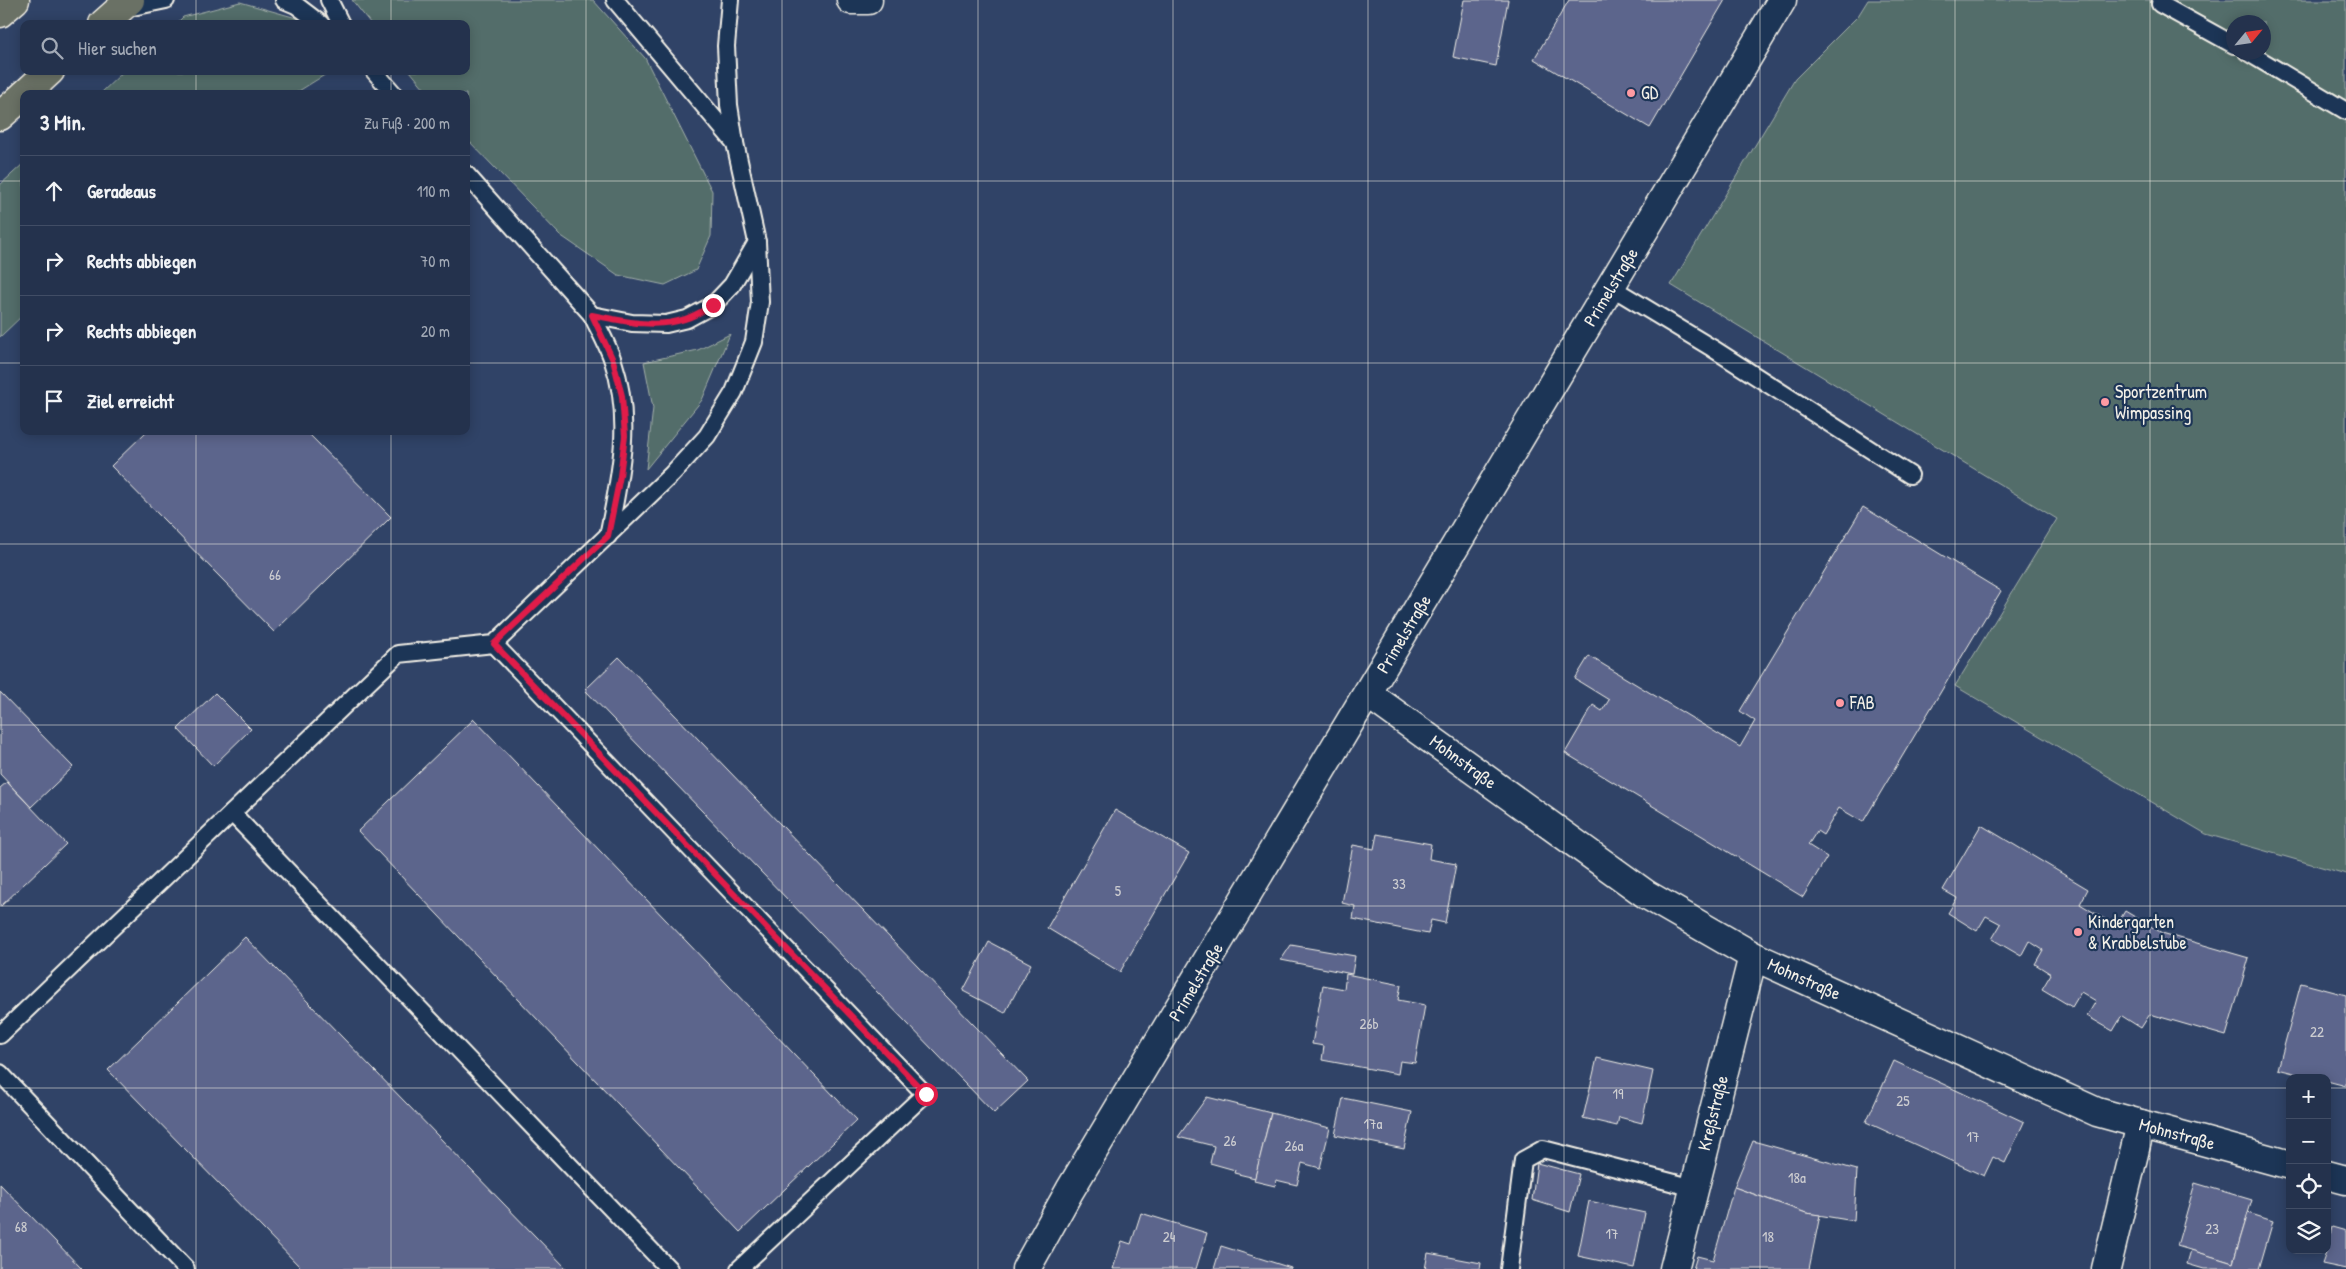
<!DOCTYPE html>
<html lang="de">
<head>
<meta charset="utf-8">
<style>
  :root { --surface:#24324d; --page:#2c3a54; --text:#f1f3f6; --muted:#a3aab6; --line:#414d65 }
  body { margin:0; font-family:"Patrick Hand",sans-serif; background:var(--page); color:var(--text) }
  .controls { position:absolute; right:15px; bottom:15px; display:grid; overflow:hidden; border-radius:10px; box-shadow:0 2px 12px #0003 }
  .controls button { width:45px; height:45px; display:grid; place-items:center; padding:0; border:0; border-bottom:1px solid var(--line); background:var(--surface); color:var(--text); font:25px sans-serif }
  .compass { position:absolute; left:2226px; top:15px; width:45px; height:45px; border-radius:50%; background:var(--surface); box-shadow:0 2px 12px #0003; rotate:61deg }
  .stop { position:absolute; width:15px; height:15px; margin:-11px; border:4px solid #e11d48; border-radius:50%; background:#fff }
  .stop.end { background:#e11d48; border-color:#fff; box-shadow:0 1px 5px #0008 }
  .list { margin:0; padding:0; list-style:none }
  h2 { display:flex; justify-content:space-between; align-items:center; height:65px; margin:0; padding:0 20px; font-size:21px }
  h2 small { font-size:16px; font-weight:400; color:var(--muted) }
  .list li { display:grid; grid-template-columns:32px 1fr auto; gap:15px; align-items:center; box-sizing:border-box; height:70px; padding:0 20px; border-top:1px solid var(--line) }
  .list b { display:block; font-size:19px; white-space:nowrap }
  .list em { font-size:16px; font-style:normal; color:var(--muted) }
  .icon { flex:none; width:28px; height:28px; fill:none; stroke:currentColor; stroke-width:2; stroke-linecap:round; stroke-linejoin:round }
  .map { position:relative; flex:none; width:2346px; height:1269px; overflow:hidden }
  .search { position:absolute; background:var(--surface); box-shadow:0 2px 12px #0003; left:20px; top:20px; width:450px; height:55px; display:flex; align-items:center; gap:12px; box-sizing:border-box; padding:0 18px; border-radius:10px; color:var(--muted); font-size:19px }
  .panel { position:absolute; background:var(--surface); box-shadow:0 2px 12px #0003; left:20px; top:90px; width:450px; height:345px; border-radius:10px }
  .map>svg:first-child { display:block }
  .green { fill:#526d6a; stroke:#a3afa9; fill-rule:evenodd }
  .building { fill:#5c658c; stroke:#f4f1e8 }
  .lines { fill:none; stroke-linecap:round; stroke-linejoin:round }
  .lane-casing { stroke:#f4f1e8; stroke-width:20 }
  .street-casing { stroke:#f4f1e8; stroke-width:31 }
  .secondary-casing { stroke:#f4f1e8; stroke-width:31 }
  .highway-casing { stroke:#f4f1e8; stroke-width:31 }
  .lane { stroke:#1d3557; stroke-width:16 }
  .street { stroke:#1d3557; stroke-width:28 }
  .secondary { stroke:#1d3557; stroke-width:28 }
  .highway { stroke:#6b7165; stroke-width:28 }
  .route { stroke:#e11d48; stroke-width:6 }
  .grid { fill:none; stroke:#f4f1e8; stroke-width:1; stroke-opacity:0.55 }
  .poi-dot { fill:#ff9aa2; stroke:#1d3557; stroke-width:2 }
  .labels { text-anchor:middle; stroke-width:4.5; stroke-linejoin:round; paint-order:stroke }
  .number-label { font-size:15px; fill:#ceced1 }
  .poi-label { font-size:18px; fill:#f4f1e8; stroke:#1d3557; text-anchor:start }
  .street-label { font-size:18px; fill:#f4f1e8; stroke:#1d3557 }
</style>
</head>
<body>
<div class="map">
<svg width="2346" height="1269" viewBox="0 0 2346 1269">
  <rect width="100%" height="100%" fill="#304367"/>
  <filter id="ink" filterUnits="userSpaceOnUse"><feTurbulence type="fractalNoise" baseFrequency=".02" numOctaves="2"/><feDisplacementMap in="SourceGraphic" scale="10" xChannelSelector="R" yChannelSelector="G"/><feConvolveMatrix kernelMatrix="1 2 1 2 8 2 1 2 1" color-interpolation-filters="sRGB"/></filter>
  <g filter="url(#ink)">
    <g class="green">
      <path d="M352,0H593L645,58L712,191L711,236L696,270L665,285L618,275L560,235L466,138V94H429L410,71H466V24H371Z"/>
      <path d="M1868,0H2346V874L2206,834L1955,686L2057,519L1671,285L1795,79L1858,16ZM2234,22H2264V52H2234Z"/>
      <path d="M240,2L300,19L303,24H176L183,17Z"/>
      <path d="M124,71H331L294,94H100Z"/>
      <path d="M24,163V314L0,337V185Z"/>
      <path d="M730,334L702,400L646,469L653,408L644,362L698,350Z"/>
    </g>
    <g class="building">
      <path d="M1464,0H1508L1496,66L1453,57Z"/>
      <path d="M1569,0H1725L1650,128L1534,59Z"/>
      <path d="M147,431H306L391,517L274,632L111,466Z"/>
      <path d="M1863,507L2001,591L1863,822L1839,808L1823,835L1817,831L1808,845L1827,857L1803,897L1565,753L1593,705L1602,711L1609,700L1575,679L1589,656L1740,747L1755,721L1740,711Z"/>
      <path d="M619,657L1028,1081L994,1113L585,690Z"/>
      <path d="M0,692L73,767L31,807L0,774Z"/>
      <path d="M215,693L251,729L213,766L178,729Z"/>
      <path d="M474,719L857,1120L740,1232L358,831Z"/>
      <path d="M7,782L66,844L0,907V788Z"/>
      <path d="M1115,810L1189,853L1120,972L1047,928Z"/>
      <path d="M1981,825L2088,889L2080,904L2116,926L2125,911L2162,933L2249,958L2226,1036L2150,1014L2141,1028L2122,1016L2113,1031L2087,1016L2096,1001L2081,992L2072,1007L2042,989L2051,974L2035,964L2043,950L2029,941L2021,956L1992,939L2001,924L1986,916L1977,931L1948,913L1957,898L1943,890Z"/>
      <path d="M1377,834L1431,844L1429,859L1456,864L1445,923L1431,920L1428,934L1353,919L1355,906L1342,903L1353,845L1374,849Z"/>
      <path d="M245,937L567,1269H302L108,1070Z"/>
      <path d="M989,942L1031,964L1005,1013L963,991Z"/>
      <path d="M1291,945L1355,956L1352,974L1281,960Z"/>
      <path d="M1346,974L1401,985L1398,1000L1425,1005L1415,1063L1400,1061L1398,1074L1322,1060L1324,1046L1312,1044L1323,985L1344,989Z"/>
      <path d="M2301,983L2346,995V1086L2327,1081V1078H2313L2278,1069Z"/>
      <path d="M1597,1058L1653,1071L1642,1123L1619,1117L1617,1126L1583,1118Z"/>
      <path d="M1894,1061L2024,1122L2005,1163L1993,1157L1984,1176L1866,1122Z"/>
      <path d="M1207,1097L1271,1113L1255,1178L1234,1173L1235,1170L1210,1163L1214,1146L1178,1137Z"/>
      <path d="M1343,1098L1412,1112L1404,1149L1335,1135Z"/>
      <path d="M1271,1113L1330,1128L1320,1168L1302,1163L1297,1185L1276,1180L1275,1186L1254,1181Z"/>
      <path d="M1753,1141L1857,1170L1854,1221L1806,1213L1734,1187Z"/>
      <path d="M1537,1163L1579,1174L1570,1212L1532,1200Z"/>
      <path d="M2195,1183L2252,1200L2233,1263L2177,1246Z"/>
      <path d="M0,1184L82,1269H0Z"/>
      <path d="M1734,1187L1806,1213L1820,1215L1809,1269H1693L1697,1256L1713,1260Z"/>
      <path d="M1589,1201L1645,1213L1634,1268L1578,1256Z"/>
      <path d="M1141,1213L1207,1233L1196,1269H1113L1122,1241L1131,1244Z"/>
      <path d="M2248,1213L2273,1221L2259,1269H2204L2187,1264L2191,1250L2233,1263Z"/>
      <path d="M2332,1227L2346,1231V1269L2322,1264L2327,1250Z"/>
      <path d="M1221,1246L1291,1268V1269H1214Z"/>
      <path d="M1428,1253L1481,1263L1480,1269H1425Z"/>
    </g>
    <g class="lines">
      <g class="lane-casing">
        <g id="lane">
          <path d="M284,0L296,5L321,24"/>
          <path d="M329,0L341,24"/>
          <path d="M615,0L735,143"/>
          <path d="M2160,4L2234,45"/>
          <path d="M123,9L166,0"/>
          <path d="M2247,52L2346,111"/>
          <path d="M374,71L394,94"/>
          <path d="M466,174L592,315L632,323L666,324L687,319L713,305L732,285L757,242"/>
          <path d="M1611,287L1712,348L1910,475"/>
          <path d="M592,315C599,330 608,345 613,361C633,420 620,477 608,536"/>
          <path d="M494,644L925,1094L739,1269"/>
          <path d="M232,813L669,1269"/>
          <path d="M0,1035L398,654L494,644L672,474L707,436L734,392L754,342L760,302L757,242L735,143L729,105L726,46L730,0"/>
          <path d="M0,1073L186,1269"/>
          <path d="M1509,1269L1523,1160L1543,1149L1694,1188"/>
        </g>
      </g>
      <g class="street-casing">
        <g id="street">
          <path d="M1368,694L1647,895L1753,956L2097,1112L2290,1165"/>
          <path d="M2327,1175L2346,1180"/>
          <path d="M1026,1269L1070,1190L1782,0"/>
          <path d="M1674,1269L1753,956"/>
          <path d="M2106,1269L2141,1124"/>
        </g>
      </g>
      <g class="secondary-casing">
        <path id="secondary" d="M851,0H868"/>
      </g>
      <g class="highway-casing">
        <g id="highway">
          <path d="M0,13L15,0"/>
          <path d="M103,24L130,0"/>
          <path d="M25,94L50,71"/>
          <path d="M0,116L24,95"/>
        </g>
      </g>
      <use href="#lane" class="lane"/>
      <use href="#street" class="street"/>
      <use href="#secondary" class="secondary"/>
      <use href="#highway" class="highway"/>
    </g>
  </g>
  <g class="lines" filter="url(#ink)">
    <path class="route" d="M713,305C704,310 695,316 685,319C655,329 623,321 592,315L613,360L622,396L625,436L620,476L608,536L494,644L926,1094"/>
  </g>
  <path class="grid" d="M196,0V24M391,0V24M586,0V1269M782,0V1269M978,0V1269M1173,0V1269M1368,0V1269M1564,0V1269M1760,0V1269M1955,0V1269M2150,0V1269M196,71V94M391,71V94M0,181H24M466,181H2346M0,363H24M466,363H2346M196,431V1269M391,431V1269M0,544H2346M0,725H2346M0,906H2346M0,1088H2290M2327,1088H2346"/>
  <g class="poi-dot">
    <circle cx="1631" cy="93" r="5"/>
    <circle cx="2105" cy="402" r="5"/>
    <circle cx="1840" cy="703" r="5"/>
    <circle cx="2078" cy="932" r="5"/>
  </g>
  <g class="labels">
    <g class="number-label">
      <text x="275" y="580">66</text>
      <text x="1399" y="889">33</text>
      <text x="1118" y="896">5</text>
      <text x="1369" y="1029">26b</text>
      <text x="2317" y="1037">22</text>
      <text x="1618" y="1099">19</text>
      <text x="1903" y="1106">25</text>
      <text x="1373" y="1129">17a</text>
      <text x="1973" y="1142">17</text>
      <text x="1230" y="1146">26</text>
      <text x="1294" y="1151">26a</text>
      <text x="1797" y="1183">18a</text>
      <text x="21" y="1232">68</text>
      <text x="2212" y="1234">23</text>
      <text x="1612" y="1239">17</text>
      <text x="1169" y="1242">24</text>
      <text x="1768" y="1242">18</text>
    </g>
    <g class="poi-label">
      <text x="1641" y="99">GD</text>
      <text x="2115" y="398">Sportzentrum<tspan x="2115" dy="21">Wimpassing</tspan></text>
      <text x="1850" y="709">FAB</text>
      <text x="2088" y="928">Kindergarten<tspan x="2088" dy="21">&amp; Krabbelstube</tspan></text>
    </g>
    <g class="street-label">
      <text transform="translate(1611 287) rotate(-59)" y="6">Primelstraße</text>
      <text transform="translate(1404 634) rotate(-59)" y="6">Primelstraße</text>
      <text transform="translate(1463 762) rotate(36)" y="6">Mohnstraße</text>
      <text transform="translate(1804 979) rotate(24)" y="6">Mohnstraße</text>
      <text transform="translate(1196 982) rotate(-59)" y="6">Primelstraße</text>
      <text transform="translate(1713 1113) rotate(-76)" y="6">Kreßstraße</text>
      <text transform="translate(2177 1134) rotate(15)" y="6">Mohnstraße</text>
    </g>
  </g>
</svg>
<div class="controls">
<button>+</button>
<button>−</button>
<button><svg class="icon" aria-label="locate" viewBox="0 0 24 24"><circle cx="12" cy="12" r="6"/><path d="M12 2v4M12 18v4M2 12h4M18 12h4"/></svg></button>
<button><svg class="icon" aria-label="layers" viewBox="0 0 24 24"><path d="M12 4l9 5-9 5-9-5zM3 14l9 5 9-5"/></svg></button>
</div>
<svg class="compass" viewBox="-18 -18 36 36"><path d="M0-13l5 13h-10z" fill="#e53935"/><path d="M0 13l5-13h-10z" fill="#a3aab6"/></svg>
<div class="stop" style="left:926px;top:1094px"></div>
<div class="stop end" style="left:713px;top:305px"></div>
<div class="search"><svg class="icon" aria-label="search" viewBox="0 0 24 24"><circle cx="10" cy="10" r="6"/><path d="M15 15l6 6"/></svg>Hier suchen</div>
<section class="panel">
<h2>3 Min.<small>Zu Fuß · 200 m</small></h2>
<ul class="list">
<li><svg class="icon" aria-label="ahead" viewBox="0 0 24 24"><path d="M12 20V5M6 11l6-6 6 6"/></svg><div><b>Geradeaus</b></div><em>110 m</em></li>
<li><svg class="icon" aria-label="right" viewBox="0 0 24 24"><path d="M7 20v-9h11M14 6l5 5-5 5"/></svg><div><b>Rechts abbiegen</b></div><em>70 m</em></li>
<li><svg class="icon" aria-label="right" viewBox="0 0 24 24"><path d="M7 20v-9h11M14 6l5 5-5 5"/></svg><div><b>Rechts abbiegen</b></div><em>20 m</em></li>
<li><svg class="icon" aria-label="arrive" viewBox="0 0 24 24"><path d="M6 21V4h12l-3 4 3 4H6"/></svg><div><b>Ziel erreicht</b></div></li>
</ul>
</section>
</div>
</body>
</html>
